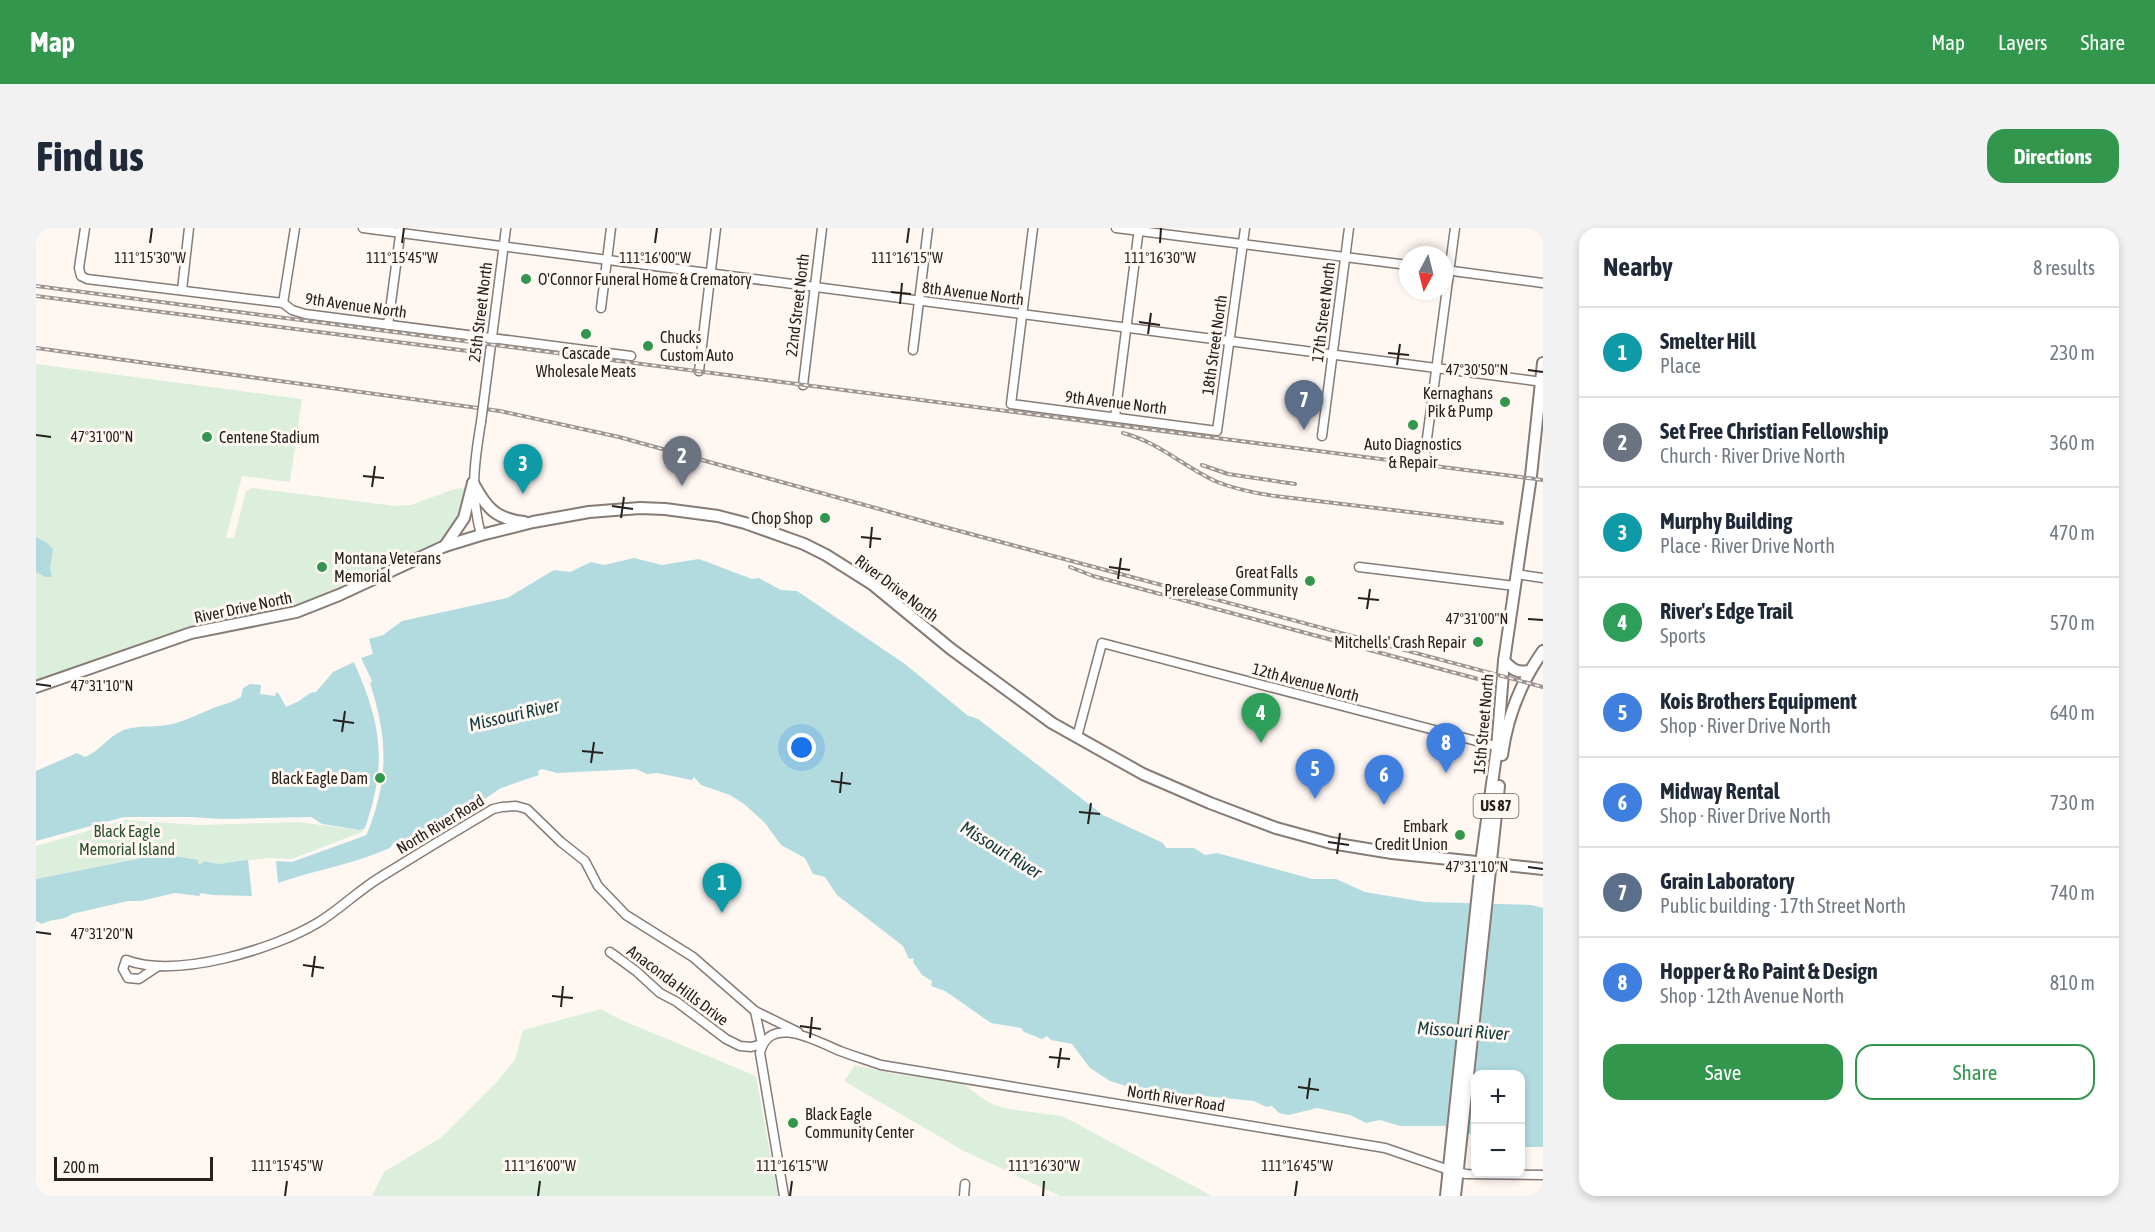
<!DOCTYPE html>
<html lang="en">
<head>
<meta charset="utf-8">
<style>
  :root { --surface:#fff; --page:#f2f2f3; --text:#1f2937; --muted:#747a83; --line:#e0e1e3; --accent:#32974c }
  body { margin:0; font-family:"Asap Condensed",sans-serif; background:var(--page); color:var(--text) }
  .controls { position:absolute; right:18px; bottom:18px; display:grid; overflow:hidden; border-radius:12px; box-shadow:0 3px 9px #0003 }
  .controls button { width:54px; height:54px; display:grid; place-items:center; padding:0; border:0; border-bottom:2px solid var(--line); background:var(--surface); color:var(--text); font:30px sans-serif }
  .compass { position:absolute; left:1363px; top:18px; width:54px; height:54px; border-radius:50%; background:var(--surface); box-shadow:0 3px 9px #0003; rotate:187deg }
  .scale { position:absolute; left:18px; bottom:15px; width:159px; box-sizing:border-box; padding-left:6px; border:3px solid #26211e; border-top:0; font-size:16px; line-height:21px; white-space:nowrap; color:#26211e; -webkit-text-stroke:4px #fff7f2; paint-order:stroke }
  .you { position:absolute; left:766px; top:520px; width:21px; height:21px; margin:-15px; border:4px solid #fff; border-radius:50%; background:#1a73e8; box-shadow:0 0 0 9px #1a73e833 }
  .badge { display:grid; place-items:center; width:39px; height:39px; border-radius:50%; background:var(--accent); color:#fff; font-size:20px; font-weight:700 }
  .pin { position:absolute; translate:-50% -50px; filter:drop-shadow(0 2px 3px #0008) }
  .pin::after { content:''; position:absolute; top:32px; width:21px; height:18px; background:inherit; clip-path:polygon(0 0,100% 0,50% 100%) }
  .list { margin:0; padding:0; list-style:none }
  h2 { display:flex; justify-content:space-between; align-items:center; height:78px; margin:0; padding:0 24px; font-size:26px }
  h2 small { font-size:20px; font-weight:400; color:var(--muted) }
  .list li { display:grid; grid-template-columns:39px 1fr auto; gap:18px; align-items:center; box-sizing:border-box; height:90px; padding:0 24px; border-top:2px solid var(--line) }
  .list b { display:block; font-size:22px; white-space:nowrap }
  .list p { margin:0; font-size:20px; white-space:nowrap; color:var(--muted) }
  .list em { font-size:20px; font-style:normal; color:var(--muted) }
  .actions { display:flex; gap:12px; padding:18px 24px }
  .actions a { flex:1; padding:14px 0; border:2px solid var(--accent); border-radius:18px; text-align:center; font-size:21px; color:var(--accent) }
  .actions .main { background:var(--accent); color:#fff }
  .map { position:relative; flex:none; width:1507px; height:968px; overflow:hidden; border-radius:18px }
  header { display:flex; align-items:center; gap:36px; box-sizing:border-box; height:84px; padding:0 30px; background:var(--accent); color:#fff }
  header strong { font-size:28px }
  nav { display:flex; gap:33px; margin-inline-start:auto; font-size:21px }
  .intro { display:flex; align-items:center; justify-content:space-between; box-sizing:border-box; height:144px; padding:0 36px }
  h1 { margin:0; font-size:42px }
  .button { padding:15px 27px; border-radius:18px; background:var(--accent); color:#fff; font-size:21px; font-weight:700 }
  main { display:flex; gap:36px; padding:0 36px }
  aside { flex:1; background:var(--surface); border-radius:18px; box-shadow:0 3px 9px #0003 }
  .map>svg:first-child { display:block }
  .green { fill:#dbefdc }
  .water { fill:#b2dbdf }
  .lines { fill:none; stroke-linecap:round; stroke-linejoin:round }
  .minor-casing { stroke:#877b74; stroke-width:11 }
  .major-casing { stroke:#877b74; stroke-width:14 }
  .minor { stroke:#fff; stroke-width:8 }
  .major { stroke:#fff; stroke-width:10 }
  .rail-casing { stroke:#9c9591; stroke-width:4 }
  .rail { stroke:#fff7f2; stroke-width:1.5; stroke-dasharray:4.5; stroke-linecap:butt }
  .minor-bridge-casing { stroke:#877b74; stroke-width:11; stroke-linecap:butt }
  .minor-bridge { stroke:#fff; stroke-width:8 }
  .ticks { fill:none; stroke:#26211e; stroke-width:2 }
  .poi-dot { fill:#32974c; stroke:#fff7f2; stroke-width:2 }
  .labels { text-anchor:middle; stroke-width:6; stroke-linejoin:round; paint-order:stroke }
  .shield { fill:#fff7f2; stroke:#67615e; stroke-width:1.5 }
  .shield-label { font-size:15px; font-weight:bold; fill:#26211e }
  .poi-label { font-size:16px; fill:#26211e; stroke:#fff7f2; text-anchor:end }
  .street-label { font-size:16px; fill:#26211e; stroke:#fff7f2 }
  .park-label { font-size:16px; fill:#284f2c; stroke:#fff7f2 }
  .water-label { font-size:18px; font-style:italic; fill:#12393d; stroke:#fff7f2 }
  .ticks-label { font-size:15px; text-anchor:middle; fill:#26211e; stroke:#fff7f2; stroke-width:6; stroke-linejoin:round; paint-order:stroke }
</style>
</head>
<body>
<header>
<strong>Map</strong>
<nav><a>Map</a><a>Layers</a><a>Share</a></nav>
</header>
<div class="intro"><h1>Find us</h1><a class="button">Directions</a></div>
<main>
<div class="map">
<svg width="1507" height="968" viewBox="0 0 1507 968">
  <rect width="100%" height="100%" fill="#fff7f2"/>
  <g class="green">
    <path d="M0,136L266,171L254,254L206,248L190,310H198L210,263L216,260L359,278L375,277L418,261L427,260L430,262C425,287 421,299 402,317L281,372L254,382L166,396L0,453Z"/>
    <path d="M89,592L163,597L261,594L324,602L329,600L326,604L256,631L233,630L182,636L168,633V635L162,636L126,626L0,651V618Z"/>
    <path d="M565,781L583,791L720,848L742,968H336L348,944L406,909L458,857L479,832L487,802Z"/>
    <path d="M819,837L859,846L927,855L944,869L958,877L973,881L1026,888L1176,968H1024L928,923L808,853Z"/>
  </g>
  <g class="water">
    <path d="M0,309L11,315L17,321L14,340L16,349H10L0,344Z"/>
    <path d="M598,330L626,337L663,331L716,351L723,350L745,362L761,363L869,436L931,487L942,491L1067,587L1127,615L1130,620H1158L1169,627L1181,625L1276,651H1300L1329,664L1389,674L1495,677L1507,680V919H1485L1484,846H1440L1439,909L1434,906L1410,901L1409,898H1364L1344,892L1330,895L1314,887L1281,880L1253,887L1243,885L1236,878L1230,879L1218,873L1099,861L1074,853L1054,840L1036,816L1015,812L1011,808L1006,811L988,804L985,800L955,795L909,763L895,758L896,753L886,747L877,734L878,730L873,731L867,718L801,667L789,649L777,646L769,630L745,617L729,595L708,576L694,567L665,557L658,549L656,552L621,545L611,546L600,541L521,545L506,541L502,543L503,547L465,560L394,608L367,622L365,617L357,616L354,620C318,636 279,642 242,655L240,633L256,634L328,608L331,606C353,550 352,512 334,455L336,453L325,430L337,426L333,411L347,407L366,393L471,370L518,342L534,344L555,334L568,337Z"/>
    <path d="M318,434C345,496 352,534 329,600L324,602L286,596L275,589L186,591L154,589H88L0,613V543L41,525L49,529C65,523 73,506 91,501C102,498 111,499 123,498C141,497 158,488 175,481C185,477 195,475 205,469L207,460L214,456L225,457L224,466L239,468L240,464L243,466L250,479L263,473L274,465L280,464L297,444Z"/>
    <path d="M126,626L162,632V636L167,635L168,633L182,636L212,632L216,668L177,667L165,665L163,668L139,665L105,673H92L36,686C27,693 16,690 6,696L0,693V651Z"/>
  </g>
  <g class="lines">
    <g class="minor-casing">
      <g id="minor">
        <path d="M49,0L43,40L45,48L51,51L247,75L256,82L269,86L595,128"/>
        <path d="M327,0L1507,154"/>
        <path d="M997,0L975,176L1181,203L1209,0"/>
        <path d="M1080,0L1372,37"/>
        <path d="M1409,42L1507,55"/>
        <path d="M146,62L153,0"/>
        <path d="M247,75L259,0"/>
        <path d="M565,80L575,0"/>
        <path d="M352,97L365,0"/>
        <path d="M877,122L892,0"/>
        <path d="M663,143L680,0"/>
        <path d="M767,157L786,0"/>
        <path d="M448,171L470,0"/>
        <path d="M1079,189L1103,0"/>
        <path d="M445,194C438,236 434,265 445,307"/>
        <path d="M1286,208L1313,0"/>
        <path d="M1388,233L1419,0"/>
        <path d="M1323,339L1479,358"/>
        <path d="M1480,346L1507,350"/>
        <path d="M1041,509L1066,415L1467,520"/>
        <path d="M574,724L600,743L624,765L641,774L690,811L704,818L715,819L726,816L719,783"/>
        <path d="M121,739L103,751L92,750L87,741L90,732C141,751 239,721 283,694C304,681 322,663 343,650C380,627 418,604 457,581L466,579L480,578L491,581L525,614L549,633L562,658L590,687L657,729L719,783L762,804"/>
        <path d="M748,968L724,825C733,785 782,814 804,823C817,828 831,832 845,837L1349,920L1413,942L1430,946L1507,947"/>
        <path d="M928,968L929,956"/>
      </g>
    </g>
    <g class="major-casing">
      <g id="major">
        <path d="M437,255C450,279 459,291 488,294"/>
        <path d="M409,318L428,290L437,255"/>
        <path d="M1468,433C1477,442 1481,445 1493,443"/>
        <path d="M0,459L155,405L260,384L303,367L409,318L445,307L497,294L553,284L604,280L629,281L682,288L709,295L768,316L790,327L836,356L915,421L1016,495L1107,546L1174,575L1240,600L1295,615L1356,625L1507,641"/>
        <path d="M1466,527C1471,490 1485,454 1507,423"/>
        <path d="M1410,968L1445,635L1461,520L1468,433L1495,248L1507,135"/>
        <path d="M1419,968L1463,558"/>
      </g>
    </g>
    <use href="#minor" class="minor"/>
    <use href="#major" class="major"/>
    <g class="rail-casing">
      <g id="rail">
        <path d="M0,58L1507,252"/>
        <path d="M0,68L432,123"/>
        <path d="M0,120L464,183L583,209L901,297L1507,459"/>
        <path d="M1087,205C1122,214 1147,238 1179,253C1198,261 1218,265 1239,268L1466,295"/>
        <path d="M1166,237L1192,246L1259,256"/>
        <path d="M1034,339L1057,348L1442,451"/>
      </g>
    </g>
    <use href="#rail" class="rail"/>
    <g class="minor-bridge-casing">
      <path id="minor-bridge" d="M445,194L448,171"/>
    </g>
    <use href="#minor-bridge" class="minor-bridge"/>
  </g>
  <path class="ticks" d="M114,15L116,0M366,15L368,0M619,15L621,0M871,15L873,0M1124,15L1125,0M855,64L875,66M864,76L866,55M1103,94L1124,97M1112,106L1115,85M1352,125L1373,127M1361,137L1364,116M1492,142L1507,144M0,207L15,209M327,248L348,250M336,259L339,238M576,278L597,281M585,290L588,269M825,309L845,311M834,320L836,299M1073,339L1094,342M1082,351L1085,330M1322,370L1343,372M1331,381L1334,361M1492,391L1507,392M0,456L15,458M297,492L318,495M306,504L309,483M546,523L567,525M555,535L558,514M795,553L815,556M804,565L806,544M1043,584L1064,586M1052,596L1055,575M1292,614L1313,617M1301,626L1304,605M1492,639L1507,641M0,704L15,706M267,737L288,740M276,749L279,728M516,768L537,770M525,779L527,758M764,798L785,801M774,810L776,789M1013,829L1034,831M1022,840L1025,820M1262,859L1283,862M1271,871L1274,850M249,968L251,953M502,968L504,953M754,968L756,953M1007,968L1008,953M1259,968L1261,953"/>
  <g class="poi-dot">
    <circle cx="490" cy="51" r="6"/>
    <circle cx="550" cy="106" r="6"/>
    <circle cx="612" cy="118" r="6"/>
    <circle cx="1469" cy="174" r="6"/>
    <circle cx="1377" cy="197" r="6"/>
    <circle cx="171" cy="209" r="6"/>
    <circle cx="789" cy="290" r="6"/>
    <circle cx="286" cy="339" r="6"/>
    <circle cx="1274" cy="353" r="6"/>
    <circle cx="1442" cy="414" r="6"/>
    <circle cx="344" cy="550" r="6"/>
    <circle cx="1424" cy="607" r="6"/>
    <circle cx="757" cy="895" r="6"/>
  </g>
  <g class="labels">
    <rect class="shield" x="1437.5" y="566" width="45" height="24" rx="4.5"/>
    <g class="shield-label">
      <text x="1460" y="583">US 87</text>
    </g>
    <g class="poi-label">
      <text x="502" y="57" text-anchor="start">O'Connor Funeral Home &amp; Crematory</text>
      <text x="624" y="115" text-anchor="start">Chucks<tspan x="624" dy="18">Custom Auto</tspan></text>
      <text x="550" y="131" text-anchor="middle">Cascade<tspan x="550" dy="18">Wholesale Meats</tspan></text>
      <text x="1457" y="171">Kernaghans<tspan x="1457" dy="18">Pik &amp; Pump</tspan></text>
      <text x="183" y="215" text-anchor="start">Centene Stadium</text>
      <text x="1377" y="222" text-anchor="middle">Auto Diagnostics<tspan x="1377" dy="18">&amp; Repair</tspan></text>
      <text x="777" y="296">Chop Shop</text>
      <text x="298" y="336" text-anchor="start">Montana Veterans<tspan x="298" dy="18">Memorial</tspan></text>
      <text x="1262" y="350">Great Falls<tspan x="1262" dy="18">Prerelease Community</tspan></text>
      <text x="1430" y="420">Mitchells' Crash Repair</text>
      <text x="332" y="556">Black Eagle Dam</text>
      <text x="1412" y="604">Embark<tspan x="1412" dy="18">Credit Union</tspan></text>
      <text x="769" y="892" text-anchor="start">Black Eagle<tspan x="769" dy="18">Community Center</tspan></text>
    </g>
    <g class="street-label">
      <text transform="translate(937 65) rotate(7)" y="6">8th Avenue North</text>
      <text transform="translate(320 77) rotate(8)" y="6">9th Avenue North</text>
      <text transform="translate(761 77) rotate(-83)" y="6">22nd Street North</text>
      <text transform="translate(444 84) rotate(-83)" y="6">25th Street North</text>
      <text transform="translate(1287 84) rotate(-83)" y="6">17th Street North</text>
      <text transform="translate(1178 117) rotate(-82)" y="6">18th Street North</text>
      <text transform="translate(1080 174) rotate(7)" y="6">9th Avenue North</text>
      <text transform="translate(861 360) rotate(37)" y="6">River Drive North</text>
      <text transform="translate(207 379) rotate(-12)" y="6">River Drive North</text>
      <text transform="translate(1270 454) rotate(15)" y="6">12th Avenue North</text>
      <text transform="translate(1447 496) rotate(-85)" y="6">15th Street North</text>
      <text transform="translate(404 596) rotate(-31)" y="6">North River Road</text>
      <text transform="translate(642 757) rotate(37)" y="6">Anaconda Hills Drive</text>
      <text transform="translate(1140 870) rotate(9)" y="6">North River Road</text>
    </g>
    <g class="park-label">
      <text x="91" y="609">Black Eagle<tspan x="91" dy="18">Memorial Island</tspan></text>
    </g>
    <g class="water-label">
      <text transform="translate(478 487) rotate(-13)" y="6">Missouri River</text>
      <text transform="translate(965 622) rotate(32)" y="6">Missouri River</text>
      <text transform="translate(1427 803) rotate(4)" y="6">Missouri River</text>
    </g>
  </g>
  <g class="ticks-label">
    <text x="114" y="35">111°15'30"W</text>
    <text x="366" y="35">111°15'45"W</text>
    <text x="619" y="35">111°16'00"W</text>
    <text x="871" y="35">111°16'15"W</text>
    <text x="1124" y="35">111°16'30"W</text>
    <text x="1441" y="147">47°30'50"N</text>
    <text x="66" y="214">47°31'00"N</text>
    <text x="1441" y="396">47°31'00"N</text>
    <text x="66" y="463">47°31'10"N</text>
    <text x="1441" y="644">47°31'10"N</text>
    <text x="66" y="711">47°31'20"N</text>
    <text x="251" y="943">111°15'45"W</text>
    <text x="504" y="943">111°16'00"W</text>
    <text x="756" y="943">111°16'15"W</text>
    <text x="1008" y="943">111°16'30"W</text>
    <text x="1261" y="943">111°16'45"W</text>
  </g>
</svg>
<div class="controls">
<button>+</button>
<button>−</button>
</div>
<svg class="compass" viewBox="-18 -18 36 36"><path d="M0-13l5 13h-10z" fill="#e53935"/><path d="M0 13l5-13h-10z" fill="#747a83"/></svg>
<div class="scale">200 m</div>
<div class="you"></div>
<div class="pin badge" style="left:686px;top:685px;background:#0f9aa8">1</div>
<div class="pin badge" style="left:646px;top:258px;background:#6b7280">2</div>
<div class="pin badge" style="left:487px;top:266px;background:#0f9aa8">3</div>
<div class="pin badge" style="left:1225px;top:515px;background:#2e9e5b">4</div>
<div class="pin badge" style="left:1279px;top:571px;background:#3f7fe0">5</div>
<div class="pin badge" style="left:1348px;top:577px;background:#3f7fe0">6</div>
<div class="pin badge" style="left:1268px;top:202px;background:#5c6f8a">7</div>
<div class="pin badge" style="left:1410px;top:545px;background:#3f7fe0">8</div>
</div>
<aside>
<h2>Nearby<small>8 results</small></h2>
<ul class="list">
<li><span class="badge" style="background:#0f9aa8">1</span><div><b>Smelter Hill</b><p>Place</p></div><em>230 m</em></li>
<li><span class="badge" style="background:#6b7280">2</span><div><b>Set Free Christian Fellowship</b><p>Church · River Drive North</p></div><em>360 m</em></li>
<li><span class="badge" style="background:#0f9aa8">3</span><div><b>Murphy Building</b><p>Place · River Drive North</p></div><em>470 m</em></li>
<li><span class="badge" style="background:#2e9e5b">4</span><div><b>River's Edge Trail</b><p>Sports</p></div><em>570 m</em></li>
<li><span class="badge" style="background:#3f7fe0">5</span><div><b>Kois Brothers Equipment</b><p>Shop · River Drive North</p></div><em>640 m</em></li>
<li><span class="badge" style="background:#3f7fe0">6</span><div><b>Midway Rental</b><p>Shop · River Drive North</p></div><em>730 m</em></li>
<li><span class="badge" style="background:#5c6f8a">7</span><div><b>Grain Laboratory</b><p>Public building · 17th Street North</p></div><em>740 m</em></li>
<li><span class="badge" style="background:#3f7fe0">8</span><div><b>Hopper &amp; Ro Paint &amp; Design</b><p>Shop · 12th Avenue North</p></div><em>810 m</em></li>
</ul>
<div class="actions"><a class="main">Save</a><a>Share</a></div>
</aside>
</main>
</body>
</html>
